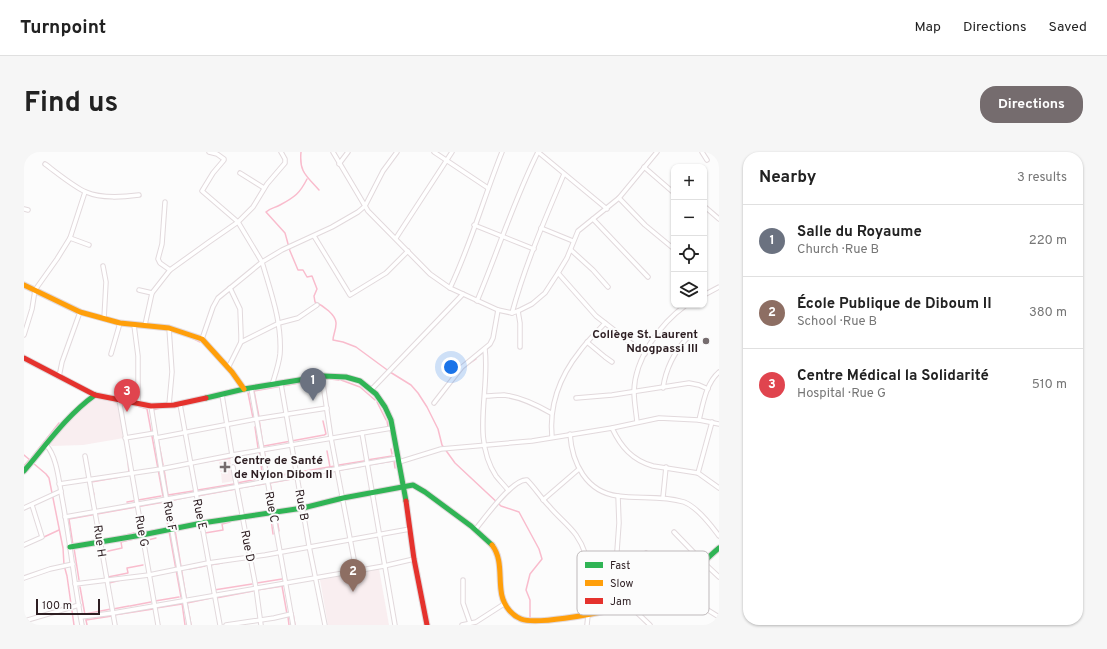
<!DOCTYPE html>
<html lang="en">
<head>
<meta charset="utf-8">
<style>
  :root { --surface:#fff; --page:#f6f6f6; --text:#222; --muted:#767676; --line:#e0e0e0; --accent:#756c6e }
  body { margin:0; font-family:Overpass,sans-serif; background:var(--page); color:var(--text) }
  .controls { position:absolute; right:12px; top:12px; display:grid; overflow:hidden; border-radius:8px; box-shadow:0 1px 3px #0004 }
  .controls button { width:36px; height:36px; display:grid; place-items:center; padding:0; border:0; border-bottom:1px solid var(--line); background:var(--surface); color:var(--text); font:20px sans-serif }
  .scale { position:absolute; left:12px; bottom:10px; width:64px; box-sizing:border-box; padding-left:4px; border:2px solid #2d1e22; border-top:0; font-size:11px; line-height:14px; white-space:nowrap; color:#2d1e22; -webkit-text-stroke:3px #fcfcfc; paint-order:stroke }
  .you { position:absolute; left:427px; top:215px; width:14px; height:14px; margin:-10px; border:3px solid #fff; border-radius:50%; background:#1a73e8; box-shadow:0 0 0 6px #1a73e833 }
  .badge { display:grid; place-items:center; width:26px; height:26px; border-radius:50%; background:var(--accent); color:#fff; font-size:13px; font-weight:700 }
  .pin { position:absolute; translate:-50% -33px; filter:drop-shadow(0 1px 2px #0008) }
  .pin::after { content:''; position:absolute; top:21px; width:14px; height:12px; background:inherit; clip-path:polygon(0 0,100% 0,50% 100%) }
  .list { margin:0; padding:0; list-style:none }
  h2 { display:flex; justify-content:space-between; align-items:center; height:52px; margin:0; padding:0 16px; font-size:17px }
  h2 small { font-size:13px; font-weight:400; color:var(--muted) }
  .list li { display:grid; grid-template-columns:26px 1fr auto; gap:12px; align-items:center; box-sizing:border-box; height:72px; padding:0 16px; border-top:1px solid var(--line) }
  .list b { display:block; font-size:15px; white-space:nowrap }
  .list p { margin:0; font-size:13px; white-space:nowrap; color:var(--muted) }
  .list em { font-size:13px; font-style:normal; color:var(--muted) }
  .icon { flex:none; width:22px; height:22px; fill:none; stroke:currentColor; stroke-width:2; stroke-linecap:round; stroke-linejoin:round }
  .map { position:relative; flex:none; width:695px; height:473px; overflow:hidden; border-radius:16px }
  header { display:flex; align-items:center; gap:24px; box-sizing:border-box; height:56px; padding:0 20px; background:var(--surface); border-bottom:1px solid var(--line) }
  header strong { font-size:19px }
  nav { display:flex; gap:22px; margin-inline-start:auto; font-size:14px }
  .intro { display:flex; align-items:center; justify-content:space-between; box-sizing:border-box; height:96px; padding:0 24px }
  h1 { margin:0; font-size:28px }
  .button { padding:10px 18px; border-radius:16px; background:var(--accent); color:#fff; font-size:14px; font-weight:700 }
  main { display:flex; gap:24px; padding:0 24px }
  aside { flex:1; background:var(--surface); border-radius:16px; box-shadow:0 1px 3px #0004 }
  .map>svg:first-child { display:block }
  .built { fill:#f9eef0 }
  .lines { fill:none; stroke-linecap:round; stroke-linejoin:round }
  .stream { stroke:#f9bccd; stroke-width:1.5 }
  .street-casing { stroke:#e2d9dc; stroke-width:5.5 }
  .fast-casing { stroke:#e2d9dc; stroke-width:7 }
  .slow-casing { stroke:#e2d9dc; stroke-width:7 }
  .jam-casing { stroke:#e2d9dc; stroke-width:7 }
  .street { stroke:#fff; stroke-width:3.5 }
  .fast { stroke:#30b455; stroke-width:5 }
  .slow { stroke:#ff9f0a; stroke-width:5 }
  .jam { stroke:#e5322d; stroke-width:5 }
  .poi-dot { fill:#756c6e; stroke:#fcfcfc; stroke-width:1.5 }
  .labels { text-anchor:middle; stroke-width:4; stroke-linejoin:round; paint-order:stroke }
  .poi-label { font-size:12px; font-weight:bold; fill:#2d1e22; stroke:#fcfcfc; text-anchor:end }
  .street-label { font-size:12px; fill:#2d1e22; stroke:#fcfcfc }
  .key { fill:#fcfcfc; stroke:#beb9bb; stroke-width:1 }
  .key-label { font-size:11px; fill:#2d1e22 }
</style>
</head>
<body>
<header>
<strong>Turnpoint</strong>
<nav><a>Map</a><a>Directions</a><a>Saved</a></nav>
</header>
<div class="intro"><h1>Find us</h1><a class="button">Directions</a></div>
<main>
<div class="map">
<svg width="695" height="473" viewBox="0 0 695 473">
  <rect width="100%" height="100%" fill="#fcfcfc"/>
  <g class="built">
    <path d="M71,240L94,244L100,286L59,293L28,294L24,291L49,259Z"/>
    <path d="M206,306L210,329L198,331L197,321L201,320H196L195,310L200,309V307Z"/>
    <path d="M355,417L365,473H304L296,428Z"/>
  </g>
  <g class="lines">
    <g class="stream">
      <path d="M277,0C275,21 283,24 295,38"/>
      <path d="M283,27C276,41 271,45 256,53C251,56 246,56 242,60L261,81L266,99L274,118H279L283,125L288,124L293,137L290,144L291,150C298,153 313,163 312,172C312,178 309,183 309,188L319,190L332,195L366,220L387,233L394,241L403,255L414,277L418,293L431,311L477,354L495,360L515,397L518,407L506,422L502,438L506,448V467"/>
      <path d="M166,185L176,190"/>
      <path d="M446,211L452,207"/>
      <path d="M300,227H304"/>
      <path d="M306,227L315,228"/>
      <path d="M317,228L336,235L351,248"/>
      <path d="M283,230L297,228"/>
      <path d="M230,239L281,230"/>
      <path d="M230,239L235,265"/>
      <path d="M224,241L229,266"/>
      <path d="M353,250L362,268"/>
      <path d="M110,253L120,256"/>
      <path d="M121,256L123,257L139,344"/>
      <path d="M129,258L136,256"/>
      <path d="M235,267L239,293"/>
      <path d="M237,268L245,267"/>
      <path d="M363,269L364,275"/>
      <path d="M131,271L139,313"/>
      <path d="M231,275L234,296"/>
      <path d="M240,294L300,283L302,282L299,269"/>
      <path d="M367,297L368,302"/>
      <path d="M240,299L245,325"/>
      <path d="M241,299L263,295"/>
      <path d="M303,299L306,315"/>
      <path d="M235,300L239,326"/>
      <path d="M0,303L6,308"/>
      <path d="M8,305L35,271"/>
      <path d="M343,308L368,304"/>
      <path d="M104,309L105,321"/>
      <path d="M370,309L371,316"/>
      <path d="M180,310L206,306"/>
      <path d="M9,311L22,322L25,326L39,396L40,413L43,424L50,473"/>
      <path d="M315,313L340,309"/>
      <path d="M344,313L369,309"/>
      <path d="M0,314L5,308"/>
      <path d="M140,317L144,343L169,339"/>
      <path d="M316,318L339,314"/>
      <path d="M245,325L311,314"/>
      <path d="M275,326L313,319"/>
      <path d="M213,331L239,326"/>
      <path d="M246,331L273,326"/>
      <path d="M246,331L251,356"/>
      <path d="M215,336L240,332"/>
      <path d="M174,338L210,332"/>
      <path d="M70,343L67,330L96,325"/>
      <path d="M173,344L212,337"/>
      <path d="M103,350L137,344"/>
      <path d="M140,350L144,375"/>
      <path d="M252,362L255,379"/>
      <path d="M247,367L249,382"/>
      <path d="M150,375L145,349L169,344"/>
      <path d="M151,378L162,445"/>
      <path d="M145,379L157,445"/>
      <path d="M119,380L131,378"/>
      <path d="M181,382V381L199,378L198,372L206,370"/>
      <path d="M98,384L110,381"/>
      <path d="M20,385L35,378"/>
      <path d="M120,389L132,386"/>
      <path d="M49,393L45,367L140,350"/>
      <path d="M50,396L55,428"/>
      <path d="M80,400L98,396L97,390L114,386"/>
      <path d="M186,413L198,411"/>
      <path d="M165,417L181,414"/>
      <path d="M84,425L104,421L103,416L119,413"/>
      <path d="M85,431L97,428"/>
      <path d="M233,431L258,427"/>
      <path d="M258,434L263,462"/>
      <path d="M56,435L61,463"/>
      <path d="M190,438L228,432"/>
      <path d="M233,438L259,434"/>
      <path d="M192,446L229,439"/>
      <path d="M131,449L155,445"/>
      <path d="M158,451L161,473"/>
      <path d="M163,451L187,446"/>
      <path d="M163,451L167,473"/>
      <path d="M106,454L127,450"/>
      <path d="M132,456L158,452"/>
      <path d="M89,457L105,454"/>
      <path d="M269,461L271,473"/>
      <path d="M61,462L87,457"/>
      <path d="M90,463L129,457"/>
      <path d="M264,465L265,473"/>
      <path d="M62,468L88,464"/>
      <path d="M62,468L63,473"/>
    </g>
    <g class="street-casing">
      <g id="street">
        <path d="M309,0L344,59L406,122L426,136L474,158L488,161L494,159L508,152L521,141L534,121L543,106L554,79L595,46L633,0"/>
        <path d="M410,0L464,36"/>
        <path d="M514,0L583,57"/>
        <path d="M678,0L683,8"/>
        <path d="M21,12C32,20 50,35 62,40C78,47 99,45 115,43"/>
        <path d="M315,12L324,0"/>
        <path d="M620,15L650,41"/>
        <path d="M216,21L240,36"/>
        <path d="M595,46L621,73L650,97"/>
        <path d="M141,50L138,92L134,107L136,111L146,118"/>
        <path d="M680,54L695,67"/>
        <path d="M0,57L4,58"/>
        <path d="M569,67L624,125"/>
        <path d="M450,73L510,97"/>
        <path d="M517,76L549,89"/>
        <path d="M290,84L326,143L362,121L384,99"/>
        <path d="M46,86L65,93"/>
        <path d="M372,86L428,0"/>
        <path d="M547,98L569,118L584,135"/>
        <path d="M79,114L82,130L80,167"/>
        <path d="M534,121L572,164L621,202"/>
        <path d="M426,136C447,92 460,45 478,0"/>
        <path d="M115,138L128,141"/>
        <path d="M680,143L695,135"/>
        <path d="M453,149C474,99 490,48 514,0"/>
        <path d="M494,159L496,171V195"/>
        <path d="M488,161C501,113 521,67 540,22"/>
        <path d="M110,173L114,204V252"/>
        <path d="M121,173L128,141L146,118L185,90L214,70L229,55L243,32L261,11V7L257,0"/>
        <path d="M145,176L148,220L145,253"/>
        <path d="M0,183L8,157L11,138L33,107L46,86L61,40"/>
        <path d="M178,187L189,155L194,146L238,110L214,70L178,39L189,21L200,8V7L193,2L185,0"/>
        <path d="M217,190L255,171L274,166L293,153"/>
        <path d="M563,190L581,205L588,210"/>
        <path d="M461,197C466,239 447,286 472,324C476,329 480,333 484,338"/>
        <path d="M87,202L96,171"/>
        <path d="M204,216L217,190V183L216,157L206,136"/>
        <path d="M35,225L38,210L56,160"/>
        <path d="M298,225L307,286L332,418"/>
        <path d="M257,232L285,394L301,473"/>
        <path d="M248,233C251,223 255,212 256,202C258,170 247,141 238,110L258,98L308,75L334,60L341,54L359,19L373,0"/>
        <path d="M227,236L269,473"/>
        <path d="M639,236C642,215 650,200 664,185"/>
        <path d="M348,237L439,142"/>
        <path d="M198,243L208,303"/>
        <path d="M461,244C467,244 474,243 480,243C497,245 513,253 527,261"/>
        <path d="M552,246L588,243L665,231L675,233L684,237"/>
        <path d="M95,247L134,473"/>
        <path d="M410,251L438,215L466,192L469,186L474,158"/>
        <path d="M156,252L196,473"/>
        <path d="M127,254L137,317L165,473"/>
        <path d="M675,268C679,252 682,231 695,220"/>
        <path d="M613,270C612,260 610,249 610,239C611,206 636,172 662,153"/>
        <path d="M588,276C597,295 608,308 629,314L674,321L695,336"/>
        <path d="M338,281L371,473"/>
        <path d="M546,282C548,311 562,340 594,344C616,347 638,343 660,350C673,355 687,373 695,384"/>
        <path d="M528,285C525,253 536,224 556,199C563,189 573,180 581,171"/>
        <path d="M101,286L131,281"/>
        <path d="M132,286L232,267L303,256"/>
        <path d="M22,293C33,304 35,330 38,346C46,388 50,431 58,473"/>
        <path d="M61,304L91,473"/>
        <path d="M375,310L417,297L508,289L588,276L635,266L675,268L695,272"/>
        <path d="M209,315L232,436L237,473"/>
        <path d="M674,321L688,270"/>
        <path d="M35,332L137,317L208,303L368,276"/>
        <path d="M594,344L595,371L593,399L600,455"/>
        <path d="M639,345L642,315"/>
        <path d="M519,348L555,317"/>
        <path d="M0,356L37,339"/>
        <path d="M41,365L374,306"/>
        <path d="M451,378C460,367 489,326 503,328C511,336 517,346 525,354C533,364 545,373 552,383C571,410 566,443 563,473"/>
        <path d="M650,380L679,410L695,425"/>
        <path d="M0,393L18,385L8,353"/>
        <path d="M622,401L652,434L671,450L695,465"/>
        <path d="M0,426L26,417L49,412"/>
        <path d="M439,428V451L446,471"/>
        <path d="M51,432L125,423L184,411L241,403L386,377"/>
        <path d="M606,454L626,473"/>
        <path d="M57,465L89,461L360,414L390,407"/>
        <path d="M0,469L55,453"/>
        <path d="M202,473L250,466L267,462"/>
        <path d="M438,473L452,470L480,452"/>
      </g>
    </g>
    <g class="fast-casing">
      <g id="fast">
        <path d="M182,246L220,237L300,224L322,225L336,229L352,242L361,255L367,268L382,349"/>
        <path d="M0,319C22,293 43,263 71,243"/>
        <path d="M46,395L118,383L178,371L279,356L319,346L389,333L401,340L447,374L468,393"/>
        <path d="M586,458C609,453 634,447 653,433C668,422 681,408 695,396"/>
      </g>
    </g>
    <g class="slow-casing">
      <g id="slow">
        <path d="M0,133L56,160L96,171L145,176L178,187L208,220L220,237"/>
        <path d="M468,393C478,406 475,422 477,438C478,450 485,462 497,467C512,473 569,462 586,458"/>
      </g>
    </g>
    <g class="jam-casing">
      <g id="jam">
        <path d="M0,206L71,243L127,254L150,253L182,246"/>
        <path d="M382,349L390,407L403,473"/>
      </g>
    </g>
    <use href="#street" class="street"/>
    <use href="#fast" class="fast"/>
    <use href="#slow" class="slow"/>
    <use href="#jam" class="jam"/>
  </g>
  <g class="poi-dot">
    <circle cx="682" cy="189" r="4"/>
    <path d="M199 309h4v4h4v4h-4v4h-4v-4h-4v-4h4z"/>
  </g>
  <g class="labels">
    <g class="poi-label">
      <text x="674" y="186">Collège St. Laurent<tspan x="674" dy="14">Ndogpassi III</tspan></text>
      <text x="210" y="312" text-anchor="start">Centre de Santé<tspan x="210" dy="14">de Nylon Dibom II</tspan></text>
    </g>
    <g class="street-label">
      <text transform="translate(278 353) rotate(80)" y="4">Rue B</text>
      <text transform="translate(248 355) rotate(79)" y="4">Rue C</text>
      <text transform="translate(176 362) rotate(79)" y="4">Rue E</text>
      <text transform="translate(146 364) rotate(80)" y="4">Rue F</text>
      <text transform="translate(118 379) rotate(80)" y="4">Rue G</text>
      <text transform="translate(76 389) rotate(82)" y="4">Rue H</text>
      <text transform="translate(224 394) rotate(79)" y="4">Rue D</text>
    </g>
  </g>
  <rect x="553" y="399" width="132" height="64" rx="6" class="key"/>
  <rect x="561" y="410" width="18" height="6" fill="#30b455"/>
  <rect x="561" y="428" width="18" height="6" fill="#ff9f0a"/>
  <rect x="561" y="446" width="18" height="6" fill="#e5322d"/>
  <g class="key-label">
    <text x="586" y="417">Fast</text>
    <text x="586" y="435">Slow</text>
    <text x="586" y="453">Jam</text>
  </g>
</svg>
<div class="controls">
<button>+</button>
<button>−</button>
<button><svg class="icon" aria-label="locate" viewBox="0 0 24 24"><circle cx="12" cy="12" r="6"/><path d="M12 2v4M12 18v4M2 12h4M18 12h4"/></svg></button>
<button><svg class="icon" aria-label="layers" viewBox="0 0 24 24"><path d="M12 4l9 5-9 5-9-5zM3 14l9 5 9-5"/></svg></button>
</div>
<div class="scale">100 m</div>
<div class="you"></div>
<div class="pin badge" style="left:289px;top:249px;background:#6b7280">1</div>
<div class="pin badge" style="left:329px;top:440px;background:#8d6e63">2</div>
<div class="pin badge" style="left:103px;top:260px;background:#e0444e">3</div>
</div>
<aside>
<h2>Nearby<small>3 results</small></h2>
<ul class="list">
<li><span class="badge" style="background:#6b7280">1</span><div><b>Salle du Royaume</b><p>Church · Rue B</p></div><em>220 m</em></li>
<li><span class="badge" style="background:#8d6e63">2</span><div><b>École Publique de Diboum II</b><p>School · Rue B</p></div><em>380 m</em></li>
<li><span class="badge" style="background:#e0444e">3</span><div><b>Centre Médical la Solidarité</b><p>Hospital · Rue G</p></div><em>510 m</em></li>
</ul>
</aside>
</main>
</body>
</html>
